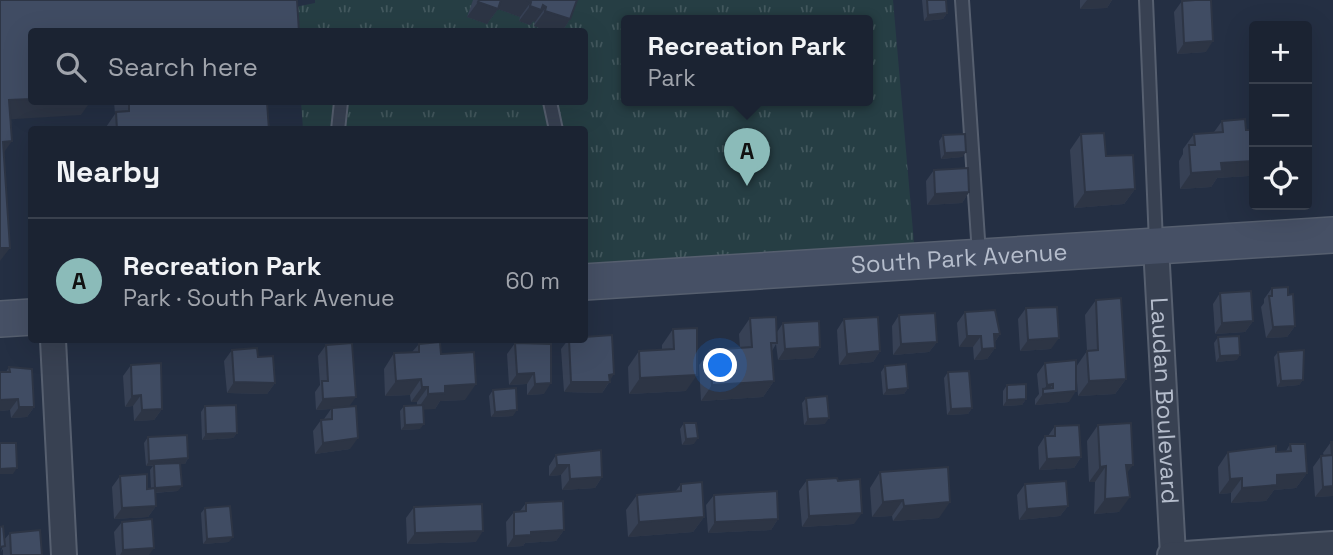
<!DOCTYPE html>
<html lang="en">
<head>
<meta charset="utf-8">
<style>
  :root { --surface:#1b2332; --page:#242b3a; --text:#f1f3f6; --muted:#a0a4ac; --line:#39404d; --accent:#8bbbb9 }
  body { margin:0; font-family:"Space Grotesk",sans-serif; background:var(--page); color:var(--text) }
  .controls { position:absolute; right:21px; top:21px; display:grid; overflow:hidden; border-radius:7px; box-shadow:0 7px 28px #0002 }
  .controls button { width:63px; height:63px; display:grid; place-items:center; padding:0; border:0; border-bottom:2px solid var(--line); background:var(--surface); color:var(--text); font:35px sans-serif }
  .you { position:absolute; left:721px; top:366px; width:24px; height:24px; margin:-18px; border:5px solid #fff; border-radius:50%; background:#1a73e8; box-shadow:0 0 0 10px #1a73e833 }
  .badge { display:grid; place-items:center; width:46px; height:46px; border-radius:50%; background:var(--accent); color:#111; font-size:23px; font-weight:700 }
  .pin { position:absolute; translate:-50% -58px; filter:drop-shadow(0 2px 4px #0008) }
  .pin::after { content:''; position:absolute; top:37px; width:24px; height:21px; background:inherit; clip-path:polygon(0 0,100% 0,50% 100%) }
  .popup { position:absolute; left:621px; top:15px; width:252px; height:91px; box-sizing:border-box; display:grid; place-content:center; border-radius:7px; background:var(--surface); filter:drop-shadow(0 2px 5px #0005); font-size:23px; white-space:nowrap; color:var(--muted) }
  .popup b { font-size:26px; color:var(--text) }
  .popup::after { content:''; position:absolute; left:50%; top:100%; margin-left:-14px; border:14px solid transparent; border-top-color:var(--surface) }
  .list { margin:0; padding:0; list-style:none }
  h2 { display:flex; justify-content:space-between; align-items:center; height:91px; margin:0; padding:0 28px; font-size:30px }
  h2 small { font-size:23px; font-weight:400; color:var(--muted) }
  .list li { display:grid; grid-template-columns:46px 1fr auto; gap:21px; align-items:center; box-sizing:border-box; height:126px; padding:0 28px; border-top:2px solid var(--line) }
  .list b { display:block; font-size:26px; white-space:nowrap }
  .list p { margin:0; font-size:23px; white-space:nowrap; color:var(--muted) }
  .list em { font-size:23px; font-style:normal; color:var(--muted) }
  .icon { flex:none; width:38px; height:38px; fill:none; stroke:currentColor; stroke-width:2; stroke-linecap:round; stroke-linejoin:round }
  .map { position:relative; flex:none; width:1333px; height:555px; overflow:hidden }
  .search { position:absolute; background:var(--surface); box-shadow:0 7px 28px #0002; left:28px; top:28px; width:560px; height:77px; display:flex; align-items:center; gap:18px; box-sizing:border-box; padding:0 24px; border-radius:7px; color:var(--muted); font-size:26px }
  .panel { position:absolute; background:var(--surface); box-shadow:0 7px 28px #0002; left:28px; top:126px; width:560px; height:217px; border-radius:7px }
  .map>svg:first-child { display:block }
  .park { fill:url(#park-tufts); fill-rule:evenodd }
  .lines { fill:none; stroke-linecap:round; stroke-linejoin:round }
  .service-casing { stroke:#565f6f; stroke-width:16 }
  .minor-casing { stroke:#565f6f; stroke-width:28 }
  .secondary-casing { stroke:#565f6f; stroke-width:38 }
  .service { stroke:#384152; stroke-width:12 }
  .minor { stroke:#384152; stroke-width:24 }
  .secondary { stroke:#465065; stroke-width:35 }
  .wall { fill:#374155 }
  .shaded-wall { fill:#2d3545 }
  .building { fill:#404c63; stroke:#2d3545; stroke-width:2 }
  .labels { text-anchor:middle; stroke-width:6; stroke-linejoin:round; paint-order:stroke }
  .street-label { font-size:24px; fill:#b5bdcc; stroke:#1d2637 }
</style>
</head>
<body>
<div class="map">
<svg width="1333" height="555" viewBox="0 0 1333 555">
  <defs>
    <pattern id="park-tufts" width="24" height="20" patternUnits="userSpaceOnUse" patternTransform="scale(1.75)"><rect width="24" height="20" fill="#263e44"/><path d="M3 7l-1-3M5 7V3M7 7l1-3M15 17l-1-3M17 17v-4M19 17l1-3" fill="none" stroke="#43585e"/></pattern>
  </defs>
  <rect width="100%" height="100%" fill="#242f43"/>
  <path class="park" d="M315,0H893L914,243L585,264L584,130L303,129L301,102H584V32L296,31L295,7L315,3ZM626,20H868V100H626Z"/>
  <g class="lines">
    <g class="service-casing">
      <g id="service">
        <path d="M962,0L979,254"/>
        <path d="M1146,0L1156,243"/>
        <path d="M550,102L556,130"/>
        <path d="M338,130L341,102"/>
      </g>
    </g>
    <g class="minor-casing">
      <g id="minor">
        <path id="s1" d="M1156,247L1173,555"/>
        <path d="M53,340L64,555"/>
        <path d="M1170,555L1333,544"/>
      </g>
    </g>
    <g class="secondary-casing">
      <g id="secondary">
        <path id="s2" d="M584,282L1333,235"/>
        <path d="M0,319L32,317"/>
      </g>
    </g>
    <use href="#service" class="service"/>
    <use href="#minor" class="minor"/>
    <use href="#secondary" class="secondary"/>
  </g>
  <g class="wall">
    <path d="M473,0H577L570,19L562,32H549L534,26L535,22L533,21L530,25L519,21L520,17L498,9L487,24L467,17Z"/>
    <path d="M922,0H946L947,13L943,19L924,21Z"/>
    <path d="M1080,0H1112L1107,8L1080,9Z"/>
    <path d="M1182,1L1206,52L1177,54L1174,12Z"/>
    <path d="M114,102H267L269,130H104L115,114Z"/>
    <path d="M1222,121L1249,176L1217,178L1211,187L1180,189L1179,161L1183,154V149L1194,134L1214,132Z"/>
    <path d="M1081,134L1106,156L1135,189L1124,204L1074,208L1070,150Z"/>
    <path d="M943,135L966,152L962,157L941,159L939,141Z"/>
    <path d="M934,170L969,192L962,203L927,205L926,181Z"/>
    <path d="M1272,288L1288,295L1295,326L1287,337L1266,338L1261,307L1264,303V299Z"/>
    <path d="M1220,293L1253,321L1245,332L1215,334L1213,304Z"/>
    <path d="M1096,300L1126,379L1115,394L1078,396L1076,367L1087,351L1085,315Z"/>
    <path d="M1026,308L1051,349L1020,351L1018,319Z"/>
    <path d="M965,312L1000,334L995,342V348L987,359L974,360L973,347H959L957,323Z"/>
    <path d="M899,315L937,342L929,352L893,355L892,326Z"/>
    <path d="M750,318L777,332L783,323L820,347L813,358L778,360L776,344L772,351L774,381L763,397L701,401L699,365L710,350L740,348L739,334Z"/>
    <path d="M844,319L880,351L873,362L839,365L837,330Z"/>
    <path d="M673,329L686,391L629,394L628,367L639,351L662,350V345Z"/>
    <path d="M1218,337L1237,360L1216,362L1214,343Z"/>
    <path d="M568,340H584L610,381L602,393L564,392L561,349Z"/>
    <path d="M515,343L551,344L544,394L527,395V384L509,385L507,354Z"/>
    <path d="M419,344L441,354L465,400L440,401L435,409H423L420,429L401,430L400,411L404,406L417,405V402H411L410,395L385,396L384,369L394,353L412,352Z"/>
    <path d="M326,345L349,407L350,449L315,454L313,431L321,420L324,419L331,409L316,410L315,392L320,385L318,356Z"/>
    <path d="M232,350L258,357L275,383L267,394L227,393L224,361Z"/>
    <path d="M1278,352L1303,380L1299,385L1277,387L1274,357Z"/>
    <path d="M1045,363L1069,402L1035,405V399L1039,394L1037,374Z"/>
    <path d="M131,365L162,409L154,420L134,421L133,406L125,407L123,376Z"/>
    <path d="M885,366L908,388L904,394L883,395L881,372Z"/>
    <path d="M9,367L34,407L27,417L11,418L10,410L0,411V372H6Z"/>
    <path d="M948,372L972,408L968,414L947,415L944,378Z"/>
    <path d="M1007,385L1026,399L1022,405L1003,406V391Z"/>
    <path d="M493,390L513,416L491,417L489,396Z"/>
    <path d="M806,398L825,424L804,425L802,403Z"/>
    <path d="M205,406L237,433L233,438L202,440L201,412Z"/>
    <path d="M684,423L694,444L682,445L680,429Z"/>
    <path d="M1098,425L1127,473L1119,512L1094,514L1095,482H1089L1087,441Z"/>
    <path d="M1055,426L1081,457L1074,468L1039,470L1038,447L1045,436H1048Z"/>
    <path d="M148,437L188,458L185,464H180L178,491L155,493L156,506L148,517L114,519L112,487L120,476L147,489H151L150,470L153,466H146L144,443Z"/>
    <path d="M1331,442L1333,496L1315,497L1313,467L1321,456H1324L1323,453Z"/>
    <path d="M1290,444L1307,473L1296,488L1274,490L1266,501L1231,503V493L1219,494L1218,467L1228,452L1286,451Z"/>
    <path d="M556,455L602,477L595,488L562,490L561,475L549,476V466Z"/>
    <path d="M880,472L939,518L893,521L892,516L872,517L870,488Z"/>
    <path d="M807,480L854,524L802,527L799,491Z"/>
    <path d="M681,484L704,517L693,532L628,537L626,510L637,495L675,492Z"/>
    <path d="M1025,484L1068,506L1060,516L1019,520L1017,495Z"/>
    <path d="M714,495L778,519L771,530L708,533L706,505Z"/>
    <path d="M526,503L564,530L556,541L525,543L523,546L507,547L506,522L514,512L520,511Z"/>
    <path d="M414,507L476,542L407,544L406,518Z"/>
    <path d="M205,508L229,542L203,544L201,513Z"/>
    <path d="M122,522L149,555H116L114,532Z"/>
    <path d="M10,533L42,555H3V549L1,552L4,540Z"/>
  </g>
  <g class="shaded-wall">
    <path d="M498,0H527L531,2L520,17L498,9L487,24L467,17L478,2Z"/>
    <path d="M1087,0H1112L1107,8L1080,9Z"/>
    <path d="M543,5L546,7L535,22L533,21L530,25L519,21L530,6Z"/>
    <path d="M545,11L570,19L562,32H549L534,26Z"/>
    <path d="M947,13L943,19L924,21L928,15Z"/>
    <path d="M1213,41L1206,52L1177,54L1184,43Z"/>
    <path d="M32,99V102H90L81,115L0,120L9,100Z"/>
    <path d="M12,141L0,158L3,142Z"/>
    <path d="M966,152L962,157L941,159L945,153Z"/>
    <path d="M1254,161V168L1249,176L1217,178L1211,187L1180,189L1191,173L1221,163Z"/>
    <path d="M1135,189L1124,204L1074,208L1085,192Z"/>
    <path d="M969,192L962,203L927,205L935,194Z"/>
    <path d="M0,248H10L0,261Z"/>
    <path d="M1253,321L1245,332L1215,334L1222,323Z"/>
    <path d="M1295,326L1287,337L1266,338L1273,327Z"/>
    <path d="M994,334H1000L993,345Z"/>
    <path d="M967,336H981L973,347H959Z"/>
    <path d="M1059,338L1051,349L1020,351L1028,340Z"/>
    <path d="M937,342L929,352L893,355L901,344Z"/>
    <path d="M820,347L813,358L778,360L785,349Z"/>
    <path d="M995,348L987,359L974,360L982,349Z"/>
    <path d="M880,351L873,362L839,365L847,354Z"/>
    <path d="M1240,355L1237,360L1216,362L1220,356Z"/>
    <path d="M534,373L527,384L509,385L517,374Z"/>
    <path d="M614,374L602,393L564,392L571,382Z"/>
    <path d="M697,375L686,391L629,394L640,378Z"/>
    <path d="M421,379L410,395L385,396L396,381Z"/>
    <path d="M1126,379L1115,394L1078,396L1089,381Z"/>
    <path d="M1303,380L1299,385L1277,387L1281,381Z"/>
    <path d="M774,381L763,397L701,401L712,385Z"/>
    <path d="M234,382L275,383L267,394L227,393Z"/>
    <path d="M551,383L544,394L527,395L535,384Z"/>
    <path d="M476,384L465,400L440,401L435,409L417,410L428,394L445,386Z"/>
    <path d="M1053,384L1046,394L1076,391L1069,402L1035,405L1043,394V391L1047,385Z"/>
    <path d="M422,387H428L417,402H411Z"/>
    <path d="M908,388L904,394L883,395L887,390Z"/>
    <path d="M141,395L133,406L125,407L132,396Z"/>
    <path d="M356,397L348,408L316,410L323,399Z"/>
    <path d="M18,399L10,410L0,411V400Z"/>
    <path d="M1026,399L1022,405L1003,406L1007,400Z"/>
    <path d="M19,407H34L27,417L11,418Z"/>
    <path d="M972,408L968,414L947,415L951,409Z"/>
    <path d="M162,409L154,420L134,421L142,410Z"/>
    <path d="M517,410L513,416L491,417L495,412Z"/>
    <path d="M829,418L825,424L804,425L808,419Z"/>
    <path d="M424,424L420,429L401,430L405,425Z"/>
    <path d="M237,433L233,438L202,440L206,434Z"/>
    <path d="M358,438L350,449L315,454L323,443Z"/>
    <path d="M698,438L694,444L682,445L686,439Z"/>
    <path d="M1081,457L1074,468L1039,470L1047,459Z"/>
    <path d="M188,458L185,464L146,466L149,461Z"/>
    <path d="M557,465H569L561,475L549,476Z"/>
    <path d="M1126,465H1133L1122,480Z"/>
    <path d="M1106,466L1095,482H1089L1100,467Z"/>
    <path d="M17,468L13,474H0V469Z"/>
    <path d="M1307,473L1296,488L1274,490L1266,501L1231,503L1242,488L1277,475Z"/>
    <path d="M602,477L595,488L562,490L570,479Z"/>
    <path d="M1242,478L1231,493L1219,494L1230,479Z"/>
    <path d="M182,486L178,491L151,493L155,488Z"/>
    <path d="M1333,486V496L1315,497L1323,487Z"/>
    <path d="M1130,497L1119,512L1094,514L1105,499Z"/>
    <path d="M903,500L892,516L872,517L883,502Z"/>
    <path d="M950,502L939,518L893,521L904,506Z"/>
    <path d="M156,506L148,517L114,519L122,508Z"/>
    <path d="M1068,506L1060,516L1019,520L1027,509Z"/>
    <path d="M862,513L854,524L802,527L809,516Z"/>
    <path d="M704,517L693,532L628,537L639,522Z"/>
    <path d="M778,519L771,530L708,533L715,522Z"/>
    <path d="M564,530L556,541L525,543L523,546L507,547L514,536L531,532Z"/>
    <path d="M483,531L476,542L407,544L415,533Z"/>
    <path d="M233,537L229,542L203,544L207,539Z"/>
    <path d="M154,548L149,555H120L123,550Z"/>
  </g>
  <g class="building">
    <path d="M0,0H297L299,32H32V99L9,100L12,141L3,142L10,248H0Z"/>
    <path d="M479,0H501L498,9L478,2Z"/>
    <path d="M527,0H577L570,19L545,11L546,7L543,5L541,10L530,6L531,2Z"/>
    <path d="M927,0H946L947,13L928,15Z"/>
    <path d="M1195,0H1211L1213,41L1184,43L1182,1Z"/>
    <path d="M129,102H267L269,130H117L116,112L129,111Z"/>
    <path d="M1245,119L1246,130H1254V161L1221,163L1222,171L1191,173L1189,145H1195L1194,134L1223,132L1222,121Z"/>
    <path d="M1104,133L1106,156L1133,155L1135,189L1085,192L1081,134Z"/>
    <path d="M965,134L966,152L945,153L943,135Z"/>
    <path d="M968,168L969,192L935,194L934,170Z"/>
    <path d="M1288,287V295L1293,294L1295,326L1273,327L1269,296H1272V288Z"/>
    <path d="M1251,291L1253,321L1222,323L1220,293Z"/>
    <path d="M1121,298L1126,379L1089,381L1087,351L1098,350L1096,300Z"/>
    <path d="M1057,307L1059,338L1028,340L1026,308Z"/>
    <path d="M995,310L1000,334H994L995,348L982,349L981,336H967L965,312Z"/>
    <path d="M935,313L937,342L901,344L899,315Z"/>
    <path d="M776,317L777,343H771L774,381L712,385L710,350L752,347L750,318Z"/>
    <path d="M878,317L880,351L847,354L844,319Z"/>
    <path d="M819,321L820,347L785,349L783,323Z"/>
    <path d="M697,328V375L640,378L639,351L674,349L673,329Z"/>
    <path d="M612,335L614,374L609,375L610,382H571L569,340H584V337Z"/>
    <path d="M1239,336L1240,355L1220,356L1218,337Z"/>
    <path d="M440,342L441,354L474,352L476,384L445,386V393L428,394V387H422L421,379L396,381L394,353L419,352V344Z"/>
    <path d="M352,343L356,397L323,399L322,381H328L326,345Z"/>
    <path d="M515,343L551,344V383L535,384L534,373L517,374Z"/>
    <path d="M257,348L258,357L273,356L275,383L234,382L232,350Z"/>
    <path d="M1304,350L1303,380L1281,381L1278,352Z"/>
    <path d="M1076,360V391L1043,394V389L1053,388V384L1047,385L1045,363Z"/>
    <path d="M161,363L162,409L142,410L141,395L132,396L131,365Z"/>
    <path d="M906,364L908,388L887,390L885,366Z"/>
    <path d="M9,367L32,369L34,407H19L18,399L0,400V372H10Z"/>
    <path d="M969,371L972,408L951,409L948,372Z"/>
    <path d="M1026,384V399L1007,400V385Z"/>
    <path d="M516,388L517,410L495,412L493,390Z"/>
    <path d="M827,396L829,418L808,419L806,398Z"/>
    <path d="M236,405L237,433L206,434L205,406Z"/>
    <path d="M423,405L424,424L405,425L404,406Z"/>
    <path d="M356,406L358,438L323,443L321,420L332,419V408Z"/>
    <path d="M684,423H696L698,438L686,439Z"/>
    <path d="M1131,423L1133,465H1126L1130,497L1105,499L1106,466L1100,467L1098,425Z"/>
    <path d="M1079,425L1081,457L1047,459L1045,436H1055V426Z"/>
    <path d="M187,435L188,458L149,461L148,437Z"/>
    <path d="M1331,442H1333V486L1323,487L1321,456L1332,455Z"/>
    <path d="M0,443H16L17,468L0,469Z"/>
    <path d="M1290,444H1305L1307,473L1277,475V485L1242,488V478L1230,479L1228,452L1276,446V452L1291,451Z"/>
    <path d="M601,450L602,477L570,479L569,465H557L556,455Z"/>
    <path d="M180,463L182,486L155,488L154,464Z"/>
    <path d="M948,467L950,502L904,506L903,500L883,502L880,472Z"/>
    <path d="M147,474V489L155,488L156,506L122,508L120,476Z"/>
    <path d="M837,478L838,481L860,479L862,513L809,516L807,480Z"/>
    <path d="M1066,481L1068,506L1027,509L1025,484Z"/>
    <path d="M702,482L704,517L639,522L637,495L681,491V484Z"/>
    <path d="M777,491L778,519L715,522L714,495Z"/>
    <path d="M563,501L564,530L531,532V535L514,536V512L526,511V503Z"/>
    <path d="M482,504L483,531L415,533L414,507Z"/>
    <path d="M230,506L233,537L207,539L205,508Z"/>
    <path d="M152,519L154,548L123,550L122,522Z"/>
    <path d="M3,526L5,546L0,547V527Z"/>
    <path d="M40,530L42,555H11L10,533Z"/>
  </g>
  <g class="labels">
    <g class="street-label">
      <text dy="8" stroke="none"><textPath href="#s2" startOffset="376">South Park Avenue</textPath></text>
      <text dy="8" stroke="none"><textPath href="#s1" startOffset="154">Laudan Boulevard</textPath></text>
    </g>
  </g>
</svg>
<div class="controls">
<button>+</button>
<button>−</button>
<button><svg class="icon" aria-label="locate" viewBox="0 0 24 24"><circle cx="12" cy="12" r="6"/><path d="M12 2v4M12 18v4M2 12h4M18 12h4"/></svg></button>
</div>
<div class="you"></div>
<div class="pin badge" style="left:747px;top:186px">A</div>
<div class="popup"><b>Recreation Park</b>Park</div>
<div class="search"><svg class="icon" aria-label="search" viewBox="0 0 24 24"><circle cx="10" cy="10" r="6"/><path d="M15 15l6 6"/></svg>Search here</div>
<section class="panel">
<h2>Nearby<small></small></h2>
<ul class="list">
<li><span class="badge">A</span><div><b>Recreation Park</b><p>Park · South Park Avenue</p></div><em>60 m</em></li>
</ul>
</section>
</div>
</body>
</html>
